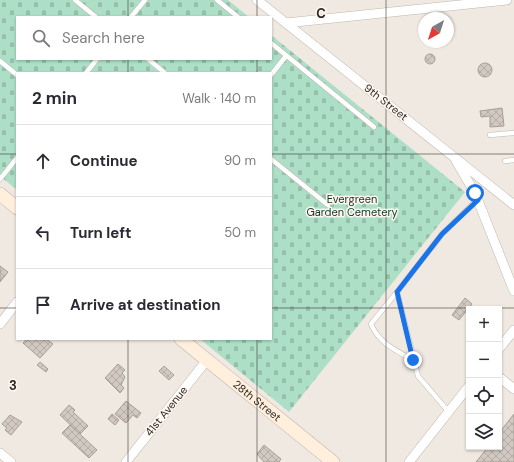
<!DOCTYPE html>
<html lang="en">
<head>
<meta charset="utf-8">
<style>
  :root { --surface:#fff; --page:#f7f7f7; --text:#2b2b33; --muted:#7c7c81; --line:#e1e1e2 }
  body { margin:0; font-family:"DM Sans",sans-serif; background:var(--page); color:var(--text) }
  .controls { position:absolute; right:12px; bottom:12px; display:grid; overflow:hidden; border-radius:0px; box-shadow:0 1px 3px #0004 }
  .controls button { width:36px; height:36px; display:grid; place-items:center; padding:0; border:0; border-bottom:1px solid var(--line); background:var(--surface); color:var(--text); font:20px sans-serif }
  .compass { position:absolute; left:418px; top:12px; width:36px; height:36px; border-radius:50%; background:var(--surface); box-shadow:0 1px 3px #0004; rotate:219deg }
  .stop { position:absolute; width:12px; height:12px; margin:-9px; border:3px solid #1a73e8; border-radius:50%; background:#fff }
  .stop.end { background:#1a73e8; border-color:#fff; box-shadow:0 1px 4px #0008 }
  .list { margin:0; padding:0; list-style:none }
  h2 { display:flex; justify-content:space-between; align-items:center; height:52px; margin:0; padding:0 16px; font-size:17px }
  h2 small { font-size:13px; font-weight:400; color:var(--muted) }
  .list li { display:grid; grid-template-columns:26px 1fr auto; gap:12px; align-items:center; box-sizing:border-box; height:72px; padding:0 16px; border-top:1px solid var(--line) }
  .list b { display:block; font-size:15px; white-space:nowrap }
  .list em { font-size:13px; font-style:normal; color:var(--muted) }
  .icon { flex:none; width:22px; height:22px; fill:none; stroke:currentColor; stroke-width:2; stroke-linecap:round; stroke-linejoin:round }
  .map { position:relative; flex:none; width:514px; height:462px; overflow:hidden }
  .search { position:absolute; background:var(--surface); box-shadow:0 1px 3px #0004; left:16px; top:16px; width:256px; height:44px; display:flex; align-items:center; gap:10px; box-sizing:border-box; padding:0 14px; border-radius:0px; color:var(--muted); font-size:15px }
  .panel { position:absolute; background:var(--surface); box-shadow:0 1px 3px #0004; left:16px; top:72px; width:256px; height:268px; border-radius:0px }
  .map>svg:first-child { display:block }
  .cemetery { fill:url(#cemetery-stones) }
  .building { fill:url(#building-cross-hatch); stroke:#a69e97 }
  .lines { fill:none; stroke-linecap:round; stroke-linejoin:round }
  .service-casing { stroke:#beb7af; stroke-width:5.5 }
  .minor-casing { stroke:#beb7af; stroke-width:10 }
  .secondary-casing { stroke:#beb7af; stroke-width:14 }
  .service { stroke:#fff; stroke-width:4.5 }
  .minor { stroke:#fff; stroke-width:9 }
  .secondary { stroke:#ffefdc; stroke-width:13 }
  .route { stroke:#1a73e8; stroke-width:5 }
  .grid { fill:none; stroke:#2b2825; stroke-width:1; stroke-opacity:0.55 }
  .labels { text-anchor:middle; stroke-width:3; stroke-linejoin:round; paint-order:stroke }
  .street-label { font-size:11px; fill:#2b2825; stroke:#fef6ee }
  .park-label { font-size:11px; fill:#103728; stroke:#fef6ee }
  .grid-label { font-size:13px; text-anchor:middle; font-weight:bold; fill:#2b2825; stroke:#fef6ee; stroke-width:3; stroke-linejoin:round; paint-order:stroke }
</style>
</head>
<body>
<div class="map">
<svg width="514" height="462" viewBox="0 0 514 462">
  <defs>
    <pattern id="cemetery-stones" width="16" height="16" patternUnits="userSpaceOnUse"><rect width="16" height="16" fill="#addfc7"/><path d="M2 7V4a2 2 0 0 1 4 0v3zM10 15v-3a2 2 0 0 1 4 0v3z" fill="#95bfab"/></pattern>
    <pattern id="building-cross-hatch" width="8" height="8" patternUnits="userSpaceOnUse"><rect width="8" height="8" fill="#d1c9c1"/><path d="M0 0l8 8M0 8l8-8" fill="none" stroke="#b4ada6"/></pattern>
  </defs>
  <rect width="100%" height="100%" fill="#f0e9e1"/>
  <path class="cemetery" d="M0,0H228L249,17H17V59H271V35L465,192L289,412L200,339H271V73H17V190L0,176Z"/>
  <g class="building">
    <circle cx="430" cy="59" r="5"/>
    <circle cx="485" cy="70" r="7"/>
    <path d="M502,108L504,126L490,127V116L481,117L480,111Z"/>
    <path d="M0,266L8,272L0,282Z"/>
    <path d="M465,298L472,304L459,320L452,315Z"/>
    <path d="M24,339H46L53,344L40,358L23,343L26,340Z"/>
    <path d="M40,362L48,369L46,372L37,365Z"/>
    <path d="M118,364L125,370L122,373L125,377L121,385L124,388L120,393L105,378Z"/>
    <path d="M164,366L174,375L169,380L159,371Z"/>
    <path d="M126,401L141,413L137,418L133,415L126,423L115,414Z"/>
    <path d="M69,405L75,410L73,412L88,426L80,434L60,415Z"/>
    <path d="M112,414L119,420L115,425L108,419Z"/>
    <path d="M514,414V462H476L488,447H499V433Z"/>
    <path d="M10,415L22,422L11,435L5,430L7,428L2,424Z"/>
    <path d="M70,425L97,450L89,458L62,433Z"/>
    <path d="M264,445L281,459L279,462H264L257,454Z"/>
  </g>
  <g class="lines">
    <g class="service-casing">
      <g id="service">
        <path d="M75,0L96,17"/>
        <path d="M217,0L238,17"/>
        <path d="M131,17L145,0"/>
        <path d="M271,43L374,127"/>
        <path d="M148,59L165,73"/>
        <path d="M0,61L17,75"/>
        <path d="M86,73L97,59"/>
        <path d="M271,75L286,56"/>
        <path d="M490,135L514,133"/>
        <path d="M271,159L328,205"/>
        <path d="M505,161L514,160"/>
        <path d="M0,179L17,158"/>
        <path d="M397,292L371,324C379,343 395,350 413,360"/>
        <path d="M448,411L418,376L397,292L442,234L477,200"/>
      </g>
    </g>
    <g class="minor-casing">
      <g id="minor">
        <path d="M257,0L514,205"/>
        <path d="M286,23L507,0"/>
        <path d="M456,161L475,193L514,291"/>
        <path d="M0,324L17,302"/>
        <path d="M499,349L514,330"/>
        <path d="M499,377L514,389"/>
        <path d="M0,453L11,462"/>
        <path d="M126,462L207,360"/>
        <path d="M409,462L469,386"/>
      </g>
    </g>
    <g class="secondary-casing">
      <g id="secondary">
        <path d="M0,194L17,208"/>
        <path id="s1" d="M181,339L333,462"/>
      </g>
    </g>
    <use href="#service" class="service"/>
    <use href="#minor" class="minor"/>
    <use href="#secondary" class="secondary"/>
  </g>
  <g class="lines">
    <path class="route" d="M413,360L397,292L442,234L478,200L475,193"/>
  </g>
  <path class="grid" d="M128,0V17M257,0V17M386,0V462M128,59V73M257,59V73M0,154H17M271,154H514M0,308H17M271,308H514M128,339V462M257,339V462"/>
  <g class="labels">
    <g class="street-label">
      <text transform="translate(386 102) rotate(38)" y="4">9th Street</text>
      <text dy="4" stroke="none"><textPath href="#s1" startOffset="98">28th Street</textPath></text>
      <text transform="translate(166 411) rotate(-51)" y="4">41st Avenue</text>
    </g>
    <g class="park-label">
      <text x="352" y="203">Evergreen<tspan x="352" dy="13">Garden Cemetery</tspan></text>
    </g>
  </g>
  <g class="grid-label">
    <text x="321" y="18">C</text>
    <text x="13" y="390">3</text>
  </g>
</svg>
<div class="controls">
<button>+</button>
<button>−</button>
<button><svg class="icon" aria-label="locate" viewBox="0 0 24 24"><circle cx="12" cy="12" r="6"/><path d="M12 2v4M12 18v4M2 12h4M18 12h4"/></svg></button>
<button><svg class="icon" aria-label="layers" viewBox="0 0 24 24"><path d="M12 4l9 5-9 5-9-5zM3 14l9 5 9-5"/></svg></button>
</div>
<svg class="compass" viewBox="-18 -18 36 36"><path d="M0-13l5 13h-10z" fill="#e53935"/><path d="M0 13l5-13h-10z" fill="#7c7c81"/></svg>
<div class="stop" style="left:475px;top:193px"></div>
<div class="stop end" style="left:413px;top:360px"></div>
<div class="search"><svg class="icon" aria-label="search" viewBox="0 0 24 24"><circle cx="10" cy="10" r="6"/><path d="M15 15l6 6"/></svg>Search here</div>
<section class="panel">
<h2>2 min<small>Walk · 140 m</small></h2>
<ul class="list">
<li><svg class="icon" aria-label="ahead" viewBox="0 0 24 24"><path d="M12 20V5M6 11l6-6 6 6"/></svg><div><b>Continue</b></div><em>90 m</em></li>
<li><svg class="icon" aria-label="left" viewBox="0 0 24 24"><path d="M17 20v-9H6M10 6l-5 5 5 5"/></svg><div><b>Turn left</b></div><em>50 m</em></li>
<li><svg class="icon" aria-label="arrive" viewBox="0 0 24 24"><path d="M6 21V4h12l-3 4 3 4H6"/></svg><div><b>Arrive at destination</b></div></li>
</ul>
</section>
</div>
</body>
</html>
